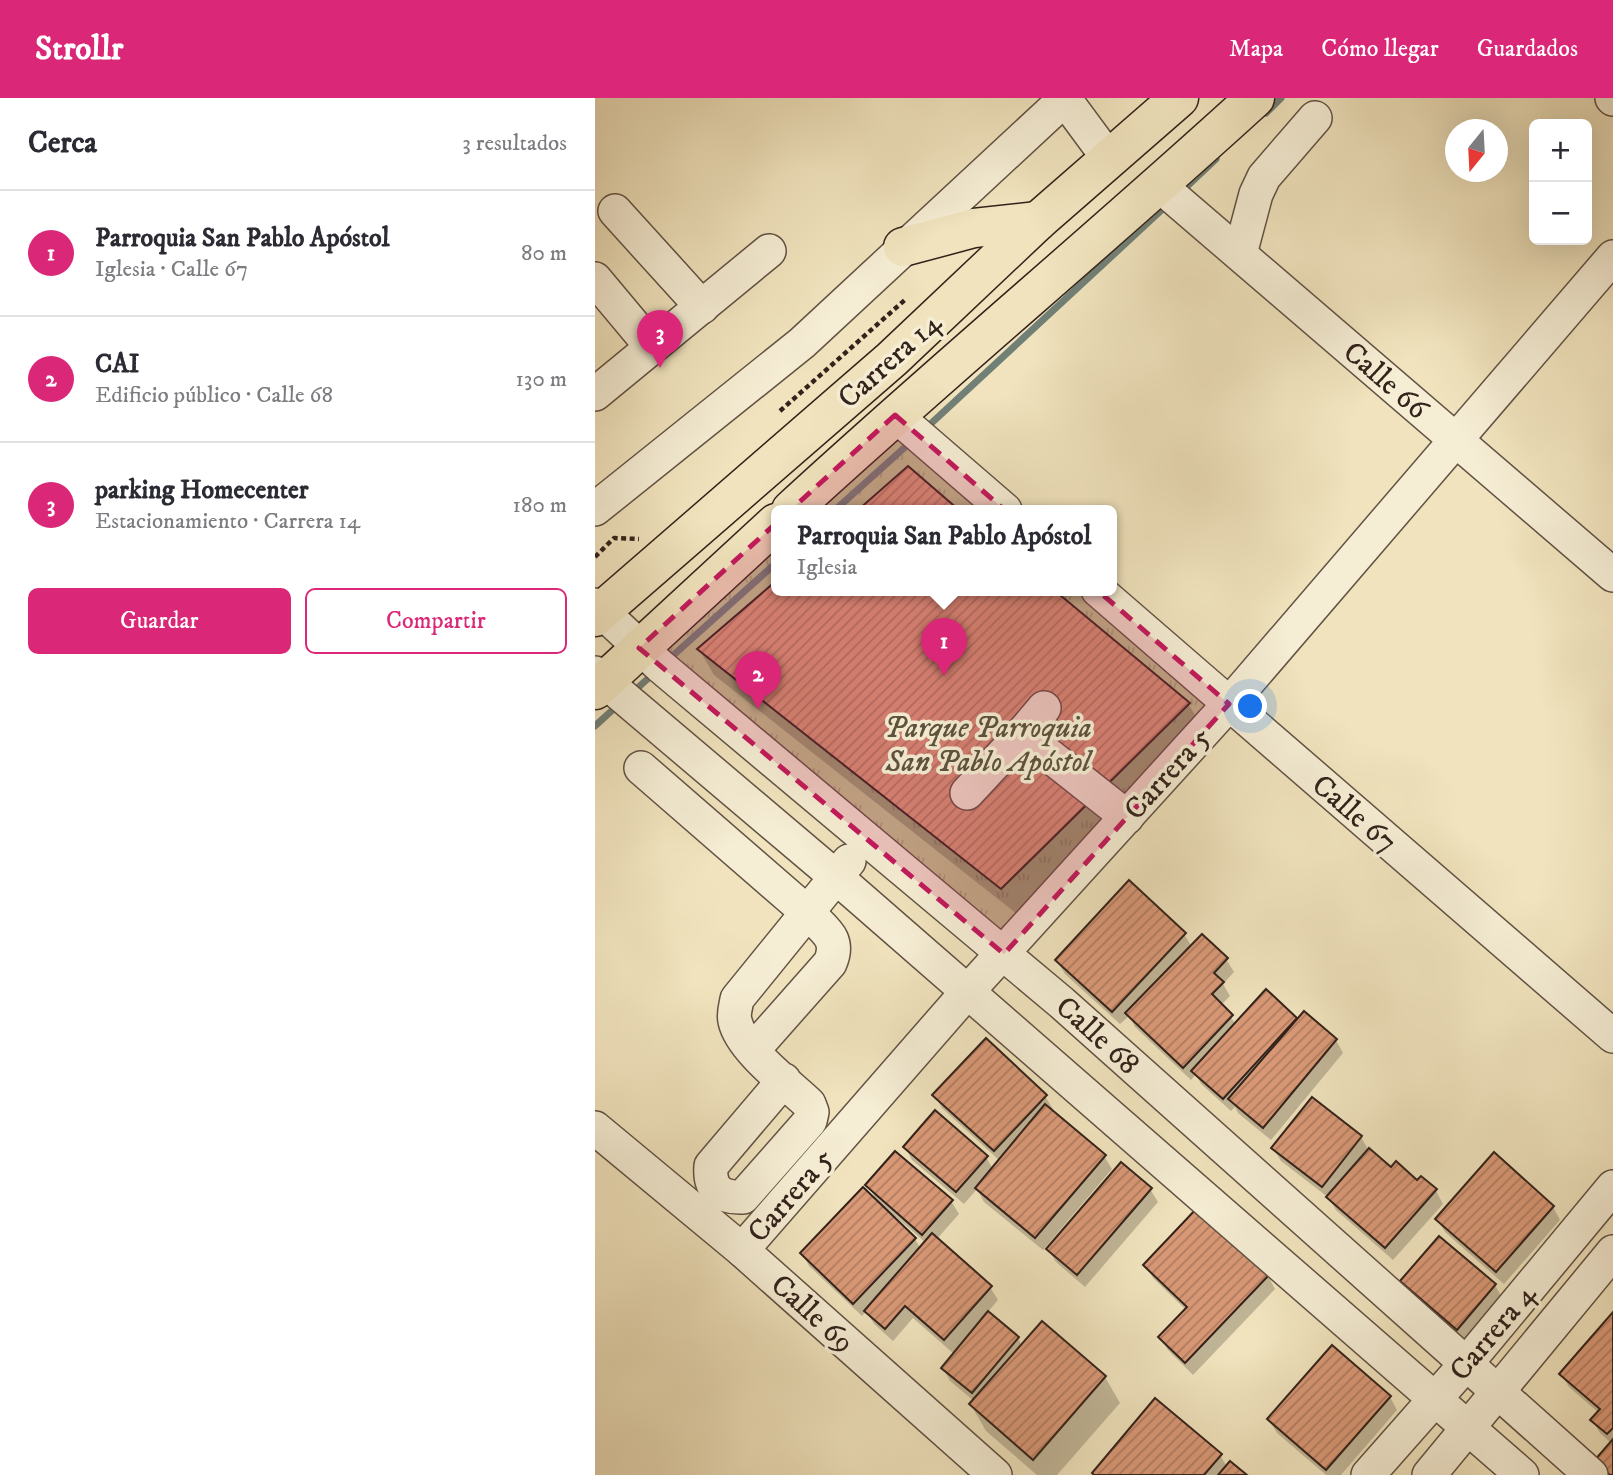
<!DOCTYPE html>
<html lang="es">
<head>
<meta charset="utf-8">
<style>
  :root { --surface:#fff; --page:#f7f7f7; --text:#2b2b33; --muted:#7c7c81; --line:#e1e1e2; --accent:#db2777 }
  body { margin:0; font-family:"IM FELL DW Pica",serif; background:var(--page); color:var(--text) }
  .controls { position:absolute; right:21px; top:21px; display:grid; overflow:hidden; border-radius:10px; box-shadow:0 7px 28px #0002 }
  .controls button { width:63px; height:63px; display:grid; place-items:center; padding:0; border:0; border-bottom:2px solid var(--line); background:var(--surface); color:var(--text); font:35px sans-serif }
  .compass { position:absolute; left:850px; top:21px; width:63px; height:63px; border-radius:50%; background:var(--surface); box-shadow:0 7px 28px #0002; rotate:198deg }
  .you { position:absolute; left:656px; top:609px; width:24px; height:24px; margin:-18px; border:5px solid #fff; border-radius:50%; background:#1a73e8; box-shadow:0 0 0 10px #1a73e833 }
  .badge { display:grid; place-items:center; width:46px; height:46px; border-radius:50%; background:var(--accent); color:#fff; font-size:23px; font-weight:700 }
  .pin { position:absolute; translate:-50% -58px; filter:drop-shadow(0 2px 4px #0008) }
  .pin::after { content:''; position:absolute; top:37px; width:24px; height:21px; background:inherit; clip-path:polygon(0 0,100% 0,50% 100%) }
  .popup { position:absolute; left:176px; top:407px; width:346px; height:91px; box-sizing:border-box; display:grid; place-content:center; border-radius:10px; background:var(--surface); filter:drop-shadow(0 2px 5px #0005); font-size:23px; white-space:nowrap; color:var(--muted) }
  .popup b { font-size:26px; color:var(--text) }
  .popup::after { content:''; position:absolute; left:50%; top:100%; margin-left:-14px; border:14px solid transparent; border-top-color:var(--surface) }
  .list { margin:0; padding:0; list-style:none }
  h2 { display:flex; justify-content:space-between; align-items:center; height:91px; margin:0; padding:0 28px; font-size:30px }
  h2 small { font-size:23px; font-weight:400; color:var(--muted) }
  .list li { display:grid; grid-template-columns:46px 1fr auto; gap:21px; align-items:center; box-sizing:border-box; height:126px; padding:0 28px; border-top:2px solid var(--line) }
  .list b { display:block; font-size:26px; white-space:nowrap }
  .list p { margin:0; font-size:23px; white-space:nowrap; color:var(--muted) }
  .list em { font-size:23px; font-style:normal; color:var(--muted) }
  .actions { display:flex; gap:14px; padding:21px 28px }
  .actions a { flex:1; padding:16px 0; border:2px solid var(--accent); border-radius:10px; text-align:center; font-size:24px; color:var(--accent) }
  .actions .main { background:var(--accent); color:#fff }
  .map { position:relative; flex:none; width:1018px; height:1377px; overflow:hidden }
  header { display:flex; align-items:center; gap:42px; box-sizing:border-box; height:98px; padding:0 35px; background:var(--accent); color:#fff }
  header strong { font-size:33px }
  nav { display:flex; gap:38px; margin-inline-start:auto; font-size:24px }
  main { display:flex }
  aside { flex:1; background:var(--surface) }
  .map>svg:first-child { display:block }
  .grass { fill:url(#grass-tufts); stroke:#787254; stroke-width:2 }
  .shadow { fill:#0003; fill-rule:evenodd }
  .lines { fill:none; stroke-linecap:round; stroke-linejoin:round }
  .stream { stroke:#718077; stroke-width:7 }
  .building { fill:url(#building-hatch); stroke:#33221b; stroke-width:2 }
  .minor-casing { stroke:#625244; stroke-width:36 }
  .major-casing { stroke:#33221b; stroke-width:41 }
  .path { stroke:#33221b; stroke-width:4.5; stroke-dasharray:5 3.5; stroke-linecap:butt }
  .minor { stroke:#f5edd4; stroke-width:33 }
  .major { stroke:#f0e3bd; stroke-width:38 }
  .marked { fill:#c2185b; fill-opacity:0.2; stroke:#c2185b; stroke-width:5; stroke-dasharray:14 9; stroke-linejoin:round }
  .labels { text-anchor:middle; stroke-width:7; stroke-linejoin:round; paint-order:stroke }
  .street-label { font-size:30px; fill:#33221b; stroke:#f5edd4 }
  .park-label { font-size:30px; font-style:italic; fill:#5d523d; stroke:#f5edd4 }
</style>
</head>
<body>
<header>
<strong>Strollr</strong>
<nav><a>Mapa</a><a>Cómo llegar</a><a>Guardados</a></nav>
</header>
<main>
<aside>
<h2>Cerca<small>3 resultados</small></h2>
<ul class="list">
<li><span class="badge">1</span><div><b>Parroquia San Pablo Apóstol</b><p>Iglesia · Calle 67</p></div><em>80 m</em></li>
<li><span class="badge">2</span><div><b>CAI</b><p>Edificio público · Calle 68</p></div><em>130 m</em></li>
<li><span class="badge">3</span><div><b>parking Homecenter</b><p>Estacionamiento · Carrera 14</p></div><em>180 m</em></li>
</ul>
<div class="actions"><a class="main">Guardar</a><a>Compartir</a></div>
</aside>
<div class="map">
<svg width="1018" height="1377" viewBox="0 0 1018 1377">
  <defs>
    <pattern id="grass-tufts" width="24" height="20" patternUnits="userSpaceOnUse" patternTransform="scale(1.75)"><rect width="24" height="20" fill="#bec28d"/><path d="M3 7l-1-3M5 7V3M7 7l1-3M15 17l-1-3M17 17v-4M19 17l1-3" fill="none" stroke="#a4a679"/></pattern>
    <pattern id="building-hatch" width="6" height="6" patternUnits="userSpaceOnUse" patternTransform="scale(1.75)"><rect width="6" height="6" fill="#da9977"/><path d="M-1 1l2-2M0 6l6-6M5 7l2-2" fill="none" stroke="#b17c61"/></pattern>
  </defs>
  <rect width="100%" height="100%" fill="#f0e3bd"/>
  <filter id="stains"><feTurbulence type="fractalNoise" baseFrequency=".00286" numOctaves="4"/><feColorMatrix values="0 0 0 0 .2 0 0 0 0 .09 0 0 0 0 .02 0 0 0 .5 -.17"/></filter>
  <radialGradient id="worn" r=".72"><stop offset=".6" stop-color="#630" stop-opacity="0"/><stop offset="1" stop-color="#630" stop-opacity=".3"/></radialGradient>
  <g class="grass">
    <path d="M300,317L410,412H196Z"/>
    <path d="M181,425V492H503L634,606L409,856L44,550Z"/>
  </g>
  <g class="shadow">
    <path d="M181,492H458L594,607L609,632L422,816L119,577L104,551Z"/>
    <path d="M589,836L597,849L631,861L639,874L628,886L635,898L626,907L641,926L671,893L702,922L741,942L748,955L676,1042L643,1015L640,1009L636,1013L606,986L601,976L596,982L540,929L534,918L525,926L470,876L462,863Z"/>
    <path d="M340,997L450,998L458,1011L456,1013L509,1058L517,1071L448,1152L389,1104L382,1091L369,1106L317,1062L310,1049L391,1059L398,1071L405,1063L347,1010Z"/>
    <path d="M766,1039L774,1053L796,1072L822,1084L826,1080L841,1093L848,1106L798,1162L741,1112L734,1100L686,1063L678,1050Z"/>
    <path d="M273,1087L356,1103L364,1116L341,1142L395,1189L403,1202L392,1215L423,1240L427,1248L510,1279L525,1305L462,1377H442L391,1333L376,1307L379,1303L355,1283L348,1270L359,1256L318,1220L298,1243L279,1226L271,1213L267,1218L214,1168L207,1155L282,1103ZM301,1119L331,1145L326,1151L320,1141L299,1121Z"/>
    <path d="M555,1091L563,1104L490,1189L461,1164L453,1151Z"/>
    <path d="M958,1109L965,1122L909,1186L850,1134L842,1121Z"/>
    <path d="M550,1167L673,1178L680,1191L598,1277L573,1252L565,1239L591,1212L558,1180Z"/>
    <path d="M807,1183L900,1187L907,1200L871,1244L815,1196Z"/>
    <path d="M1018,1217V1377H1009L1016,1345L1005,1335L997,1322L1004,1315L974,1289L966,1276Z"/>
    <path d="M795,1299L802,1312L746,1377H731L682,1335L674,1322Z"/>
    <path d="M625,1357L632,1369L649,1377H500Z"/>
  </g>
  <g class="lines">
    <g class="stream">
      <path d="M671,15L686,0"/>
      <path d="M586,94L621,61"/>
      <path d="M329,332L572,107"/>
      <path d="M240,412L318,342"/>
      <path d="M73,562L181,465"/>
      <path d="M37,595L59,575"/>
      <path d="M0,628L23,607"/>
    </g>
  </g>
  <g class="building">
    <path d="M313,368L364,412H263Z"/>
    <path d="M181,483V492H459L595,605L406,791L102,551Z"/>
    <path d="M534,782L591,835L517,914L460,862Z"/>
    <path d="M607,836L633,860L619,875L629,884L617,896L638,917L588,970L530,915Z"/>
    <path d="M671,891L702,920L628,1001L596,973Z"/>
    <path d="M709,913L742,941L668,1030L633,1001Z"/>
    <path d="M391,940L452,997L399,1053L337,997Z"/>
    <path d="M717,999L767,1038L727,1089L676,1050Z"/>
    <path d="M450,1006L511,1057L440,1140L380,1090Z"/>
    <path d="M340,1012L393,1058L361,1094L308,1049Z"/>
    <path d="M774,1050L796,1069L801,1063L822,1082L826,1078L842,1091L790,1150L731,1099Z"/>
    <path d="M300,1053L358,1102L327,1137L270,1087Z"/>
    <path d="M899,1054L959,1108L901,1174L840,1121Z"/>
    <path d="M526,1064L557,1090L482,1177L451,1151Z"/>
    <path d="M268,1089L321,1140L258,1206L205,1155Z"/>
    <path d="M603,1109L674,1177L590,1265L563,1239L592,1209L548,1167Z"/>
    <path d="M337,1135L397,1188L349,1242L310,1208L290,1231L269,1213Z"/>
    <path d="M844,1138L901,1186L862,1232L805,1183Z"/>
    <path d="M393,1213L424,1239L377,1295L346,1270Z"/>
    <path d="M1018,1214V1330L1012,1336L995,1322L1005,1311L964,1276Z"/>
    <path d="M447,1223L511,1278L438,1362L374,1306Z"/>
    <path d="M737,1247L796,1298L731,1372L672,1321Z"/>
    <path d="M560,1300L627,1356L609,1377H499L497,1375Z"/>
    <path d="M1018,1341V1377H1015L999,1363Z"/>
    <path d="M635,1363L652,1377H623Z"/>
  </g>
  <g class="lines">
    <g class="minor-casing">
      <g id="minor">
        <path d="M469,0L514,61"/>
        <path d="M1017,0L1018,1"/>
        <path d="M564,87L1018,477"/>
        <path d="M20,113L107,209"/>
        <path d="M645,156L661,96L669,79L720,20"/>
        <path d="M0,181L56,248"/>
        <path d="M0,296L174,153"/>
        <path d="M300,317L410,412"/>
        <path d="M0,411L207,245L471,0"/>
        <path d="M503,492L1018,938"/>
        <path d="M0,507L65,568L467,905L996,1377"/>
        <path d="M0,575L241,779L927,1377"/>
        <path d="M427,636L449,610"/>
        <path d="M46,670L213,815C229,832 246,840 235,865L158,952"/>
        <path d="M372,695L427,636L532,719"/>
        <path d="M189,982L116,1068C114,1092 126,1100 148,1099L215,1023L217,1014L214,1006C193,986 146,951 140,923C138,916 141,908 142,901L254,763"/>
        <path d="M0,1030L147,1152L400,1377"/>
        <path d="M147,1152L373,893L634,606L1018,159"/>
        <path d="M773,1377L870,1267L1018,1089"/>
        <path d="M834,1377L1018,1154"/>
      </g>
    </g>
    <g class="major-casing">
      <g id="major">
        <path d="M308,149L379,130L443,123"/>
        <path d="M196,412C348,272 507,140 660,0"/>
        <path d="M0,519L297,261L443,123L584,0"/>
        <path d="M0,592L181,425"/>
      </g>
    </g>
    <g class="path">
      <path d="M185,313L312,200"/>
      <path d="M0,459L19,440L44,441"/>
    </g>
    <use href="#minor" class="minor"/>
    <use href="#major" class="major"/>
  </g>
  <path class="marked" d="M300,317L634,606L409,856L44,550Z"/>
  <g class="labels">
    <g class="street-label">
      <text transform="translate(294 262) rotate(-42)" y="10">Carrera 14</text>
      <text transform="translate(791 282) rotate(41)" y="10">Calle 66</text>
      <text transform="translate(572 675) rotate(-48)" y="10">Carrera 5</text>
      <text transform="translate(760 715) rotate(41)" y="10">Calle 67</text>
      <text transform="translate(503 937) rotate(42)" y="10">Calle 68</text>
      <text transform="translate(195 1097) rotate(-49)" y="10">Carrera 5</text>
      <text transform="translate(218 1215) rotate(42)" y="10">Calle 69</text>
      <text transform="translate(897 1234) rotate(-50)" y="10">Carrera 4</text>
    </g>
    <g class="park-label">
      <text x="393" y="639">Parque Parroquia<tspan x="393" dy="34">San Pablo Apóstol</tspan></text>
    </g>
  </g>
  <rect width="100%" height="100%" filter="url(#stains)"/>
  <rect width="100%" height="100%" fill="url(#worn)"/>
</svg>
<div class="controls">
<button>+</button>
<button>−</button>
</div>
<svg class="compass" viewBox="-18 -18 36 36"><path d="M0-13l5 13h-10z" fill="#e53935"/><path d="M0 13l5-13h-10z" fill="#7c7c81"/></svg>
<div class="you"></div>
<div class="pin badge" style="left:349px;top:578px">1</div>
<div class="popup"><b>Parroquia San Pablo Apóstol</b>Iglesia</div>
<div class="pin badge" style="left:163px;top:611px">2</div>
<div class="pin badge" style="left:65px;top:270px">3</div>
</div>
</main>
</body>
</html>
